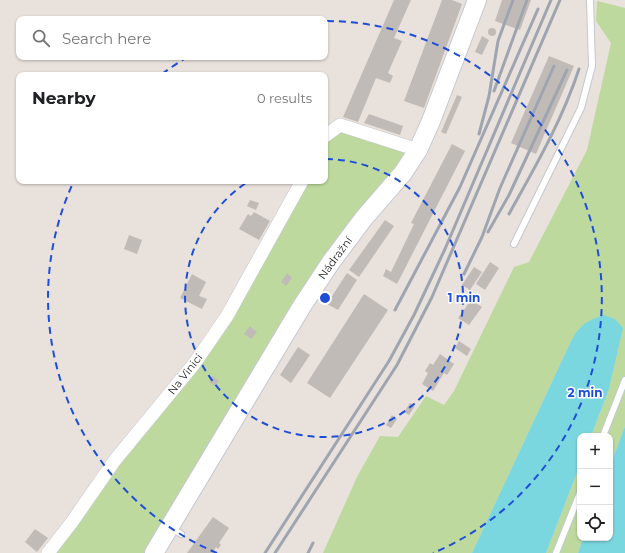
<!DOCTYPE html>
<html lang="en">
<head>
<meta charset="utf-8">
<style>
  :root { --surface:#fff; --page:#f6f6f6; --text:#202124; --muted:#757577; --line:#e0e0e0 }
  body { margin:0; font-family:Montserrat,sans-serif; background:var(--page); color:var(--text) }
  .controls { position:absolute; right:12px; bottom:12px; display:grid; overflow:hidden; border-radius:8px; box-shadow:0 1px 3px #0004 }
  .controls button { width:36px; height:36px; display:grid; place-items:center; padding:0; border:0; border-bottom:1px solid var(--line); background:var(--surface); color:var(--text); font:20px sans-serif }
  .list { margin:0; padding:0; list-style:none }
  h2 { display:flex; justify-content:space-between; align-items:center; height:52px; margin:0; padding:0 16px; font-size:17px }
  h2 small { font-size:13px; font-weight:400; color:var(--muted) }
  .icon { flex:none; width:22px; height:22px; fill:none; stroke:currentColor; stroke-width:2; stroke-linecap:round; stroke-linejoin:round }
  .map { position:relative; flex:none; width:625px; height:553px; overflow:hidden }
  .search { position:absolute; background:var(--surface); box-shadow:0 1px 3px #0004; left:16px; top:16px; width:312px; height:44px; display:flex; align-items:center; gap:10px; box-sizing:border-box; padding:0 14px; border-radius:8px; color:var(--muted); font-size:15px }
  .panel { position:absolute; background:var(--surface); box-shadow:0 1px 3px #0004; left:16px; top:72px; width:312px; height:112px; border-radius:8px }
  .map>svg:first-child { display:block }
  .green { fill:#bdd99e }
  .water { fill:#7ad7df }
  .building { fill:#c1bbb8 }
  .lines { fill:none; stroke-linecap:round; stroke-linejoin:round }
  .service-casing { stroke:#c3c8d0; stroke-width:8 }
  .minor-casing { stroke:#c3c8d0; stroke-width:14 }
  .secondary-casing { stroke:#c3c8d0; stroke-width:20 }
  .service { stroke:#fff; stroke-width:6 }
  .minor { stroke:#fff; stroke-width:13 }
  .secondary { stroke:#fff; stroke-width:18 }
  .rail { stroke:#9fa5b0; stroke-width:3 }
  .ring { fill:none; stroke:#1d4ed8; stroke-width:2; stroke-dasharray:7 5 }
  .labels { text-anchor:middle; stroke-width:3; stroke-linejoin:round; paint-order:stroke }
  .street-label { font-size:11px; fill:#282828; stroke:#fff }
  .centre { fill:#1d4ed8; stroke:#fff; stroke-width:2 }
  .ring-label { font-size:12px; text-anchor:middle; font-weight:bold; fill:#1d4ed8; stroke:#fff; stroke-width:3; stroke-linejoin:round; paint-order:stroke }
</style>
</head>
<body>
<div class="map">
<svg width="625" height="553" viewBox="0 0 625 553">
  <rect width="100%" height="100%" fill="#e9e1db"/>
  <g class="green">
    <path d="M597,1L625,8V426L610,466V436H591L608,392L571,341L472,553H323L357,477L380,436L398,437L426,396L444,405L454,391L514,267L529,262L587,150L611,43L596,21Z"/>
    <path d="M341,131L409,153L147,553H56L120,463L232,319L309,181H325V147L327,142Z"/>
    <path d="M580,465V538H583L578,553H546Z"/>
  </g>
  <g class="water">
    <path d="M604,315L615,319L623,328L608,392L591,436H580V465L546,553H472L571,341C581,324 586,321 604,315Z"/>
    <path d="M625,426V553H578L583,538H610V466Z"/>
  </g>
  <g class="building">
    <path d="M394,0H411L394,38L402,41L388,73L393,76L390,83L376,78L358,122L343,117Z"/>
    <path d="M442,0H452L462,4L424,108L404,101Z"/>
    <path d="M502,0H531L520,30L495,21Z"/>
    <circle cx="492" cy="32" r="4"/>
    <path d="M482,36L489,40L482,55L475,52Z"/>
    <path d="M549,56L574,66L536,154L511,143Z"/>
    <path d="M457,95L462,97L446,134L441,132Z"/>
    <path d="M369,114L403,126L400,135L364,123Z"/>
    <path d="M452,144L465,151L397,284L383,276L386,269L391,272L414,224L411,223Z"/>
    <path d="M250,200L259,203L256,210L247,206Z"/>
    <path d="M254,212L270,221L259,240L239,229L248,214L251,216Z"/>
    <path d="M385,220L394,226L359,277L349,270Z"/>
    <path d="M129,235L142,240L137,254L124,249Z"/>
    <path d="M490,262L499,268L485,290L476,284Z"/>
    <path d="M474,267L482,272L470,290L462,285Z"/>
    <path d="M287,273L292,278L286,286L281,282Z"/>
    <path d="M347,273L357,280L338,310L327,304Z"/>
    <path d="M192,274L206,282L199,296L207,299L202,309L180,298Z"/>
    <path d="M364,294L388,310L330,398L307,383Z"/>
    <path d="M471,300L482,307L469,325L458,318Z"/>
    <path d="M250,326L257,332L251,339L244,334Z"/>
    <path d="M459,341L471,349L467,356L455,348Z"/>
    <path d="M298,347L310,355L291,383L280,375Z"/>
    <path d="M440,354L454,364L447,375L444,373L433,391L422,384L428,373L425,371L430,363L433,365Z"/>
    <path d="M213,376L219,381L215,386L209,382Z"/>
    <path d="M410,403L415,406L409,415L404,412Z"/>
    <path d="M392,415L397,419L391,428L386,425Z"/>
    <path d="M213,517L229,528L219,543L221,545L218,549L216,547L213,553H187Z"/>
    <path d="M35,529L48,538L37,552L25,542Z"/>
  </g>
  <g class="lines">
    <g class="service-casing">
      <g id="service">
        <path d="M514,244L581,108L592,66L590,0"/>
        <path d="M603,436L625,380"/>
        <path d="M171,528L181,534"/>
        <path d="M556,553L580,493"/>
      </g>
    </g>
    <g class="minor-casing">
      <g id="minor">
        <path d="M325,136L340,125L418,150"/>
        <path d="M48,553L72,522L115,460L194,364L227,316L302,181"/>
      </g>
    </g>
    <g class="secondary-casing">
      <path id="secondary" d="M154,553L302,306L331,262L364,218L403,173L418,150L431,121L477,0"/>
    </g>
    <use href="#service" class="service"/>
    <use href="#minor" class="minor"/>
    <use href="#secondary" class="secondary"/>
    <g class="rail">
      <path d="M494,91L527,0"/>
      <path d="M479,134L489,96L498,41L513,0"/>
      <path d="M509,214C535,167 562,121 579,69"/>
      <path d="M488,232L509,195L567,70"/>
      <path d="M464,274L482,237L500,188L554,66"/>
      <path d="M395,310L460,187L538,9"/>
      <path d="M265,553L389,361L414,315L445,249L551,0"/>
      <path d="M275,553L397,365L432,297L560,0"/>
      <path d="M308,553L313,543"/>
    </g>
  </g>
  <g class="ring">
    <path d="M326 159A139 139 0 1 1 249 181"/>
    <path d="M217 553A277 277 0 0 1 73 183M162 74A277 277 0 0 1 186 58M327 21A277 277 0 0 1 433 553"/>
  </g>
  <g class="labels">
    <g class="street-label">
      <text transform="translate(335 258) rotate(-54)" y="4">Nádražní</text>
      <text transform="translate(185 374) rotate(-52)" y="4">Na Vinici</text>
    </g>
  </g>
  <circle cx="325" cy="298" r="6" class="centre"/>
  <g class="ring-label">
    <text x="464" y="302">1 min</text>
    <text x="585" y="397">2 min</text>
  </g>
</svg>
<div class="controls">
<button>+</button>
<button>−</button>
<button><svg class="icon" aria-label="locate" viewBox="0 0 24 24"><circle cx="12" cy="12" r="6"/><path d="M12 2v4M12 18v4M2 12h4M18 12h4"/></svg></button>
</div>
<div class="search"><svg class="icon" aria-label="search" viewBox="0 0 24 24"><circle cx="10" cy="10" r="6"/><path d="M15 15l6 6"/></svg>Search here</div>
<section class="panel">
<h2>Nearby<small>0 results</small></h2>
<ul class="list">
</ul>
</section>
</div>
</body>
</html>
